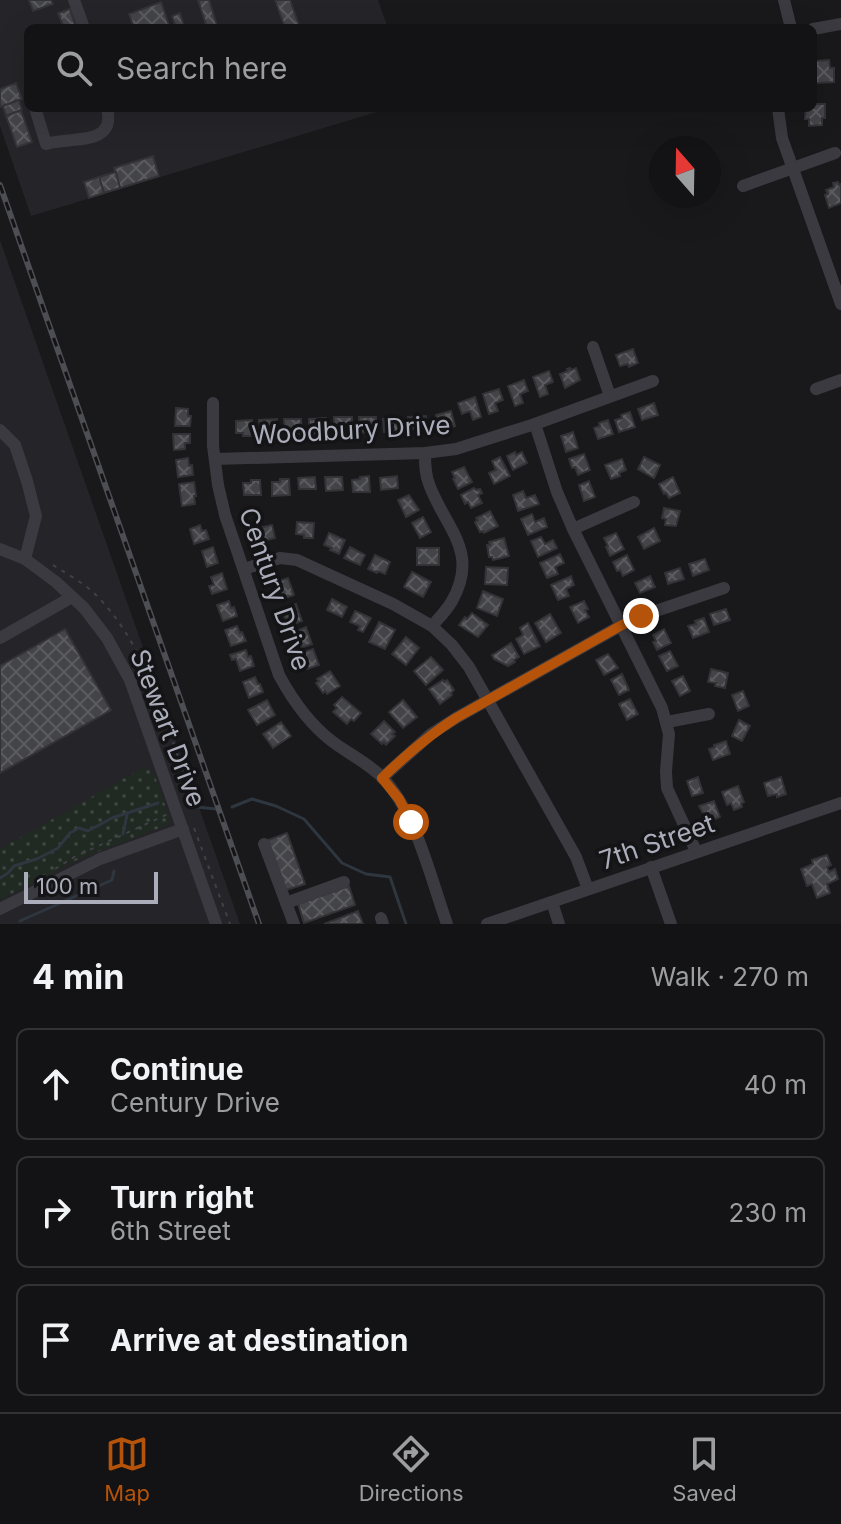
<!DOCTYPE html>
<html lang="en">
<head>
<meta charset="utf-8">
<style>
  :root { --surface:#131214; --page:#1c1b1d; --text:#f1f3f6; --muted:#9d9ea0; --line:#323234; --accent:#b45309 }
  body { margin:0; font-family:Inter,sans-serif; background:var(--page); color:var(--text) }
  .compass { position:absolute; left:649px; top:136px; width:72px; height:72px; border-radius:50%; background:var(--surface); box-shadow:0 8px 32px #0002; rotate:340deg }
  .scale { position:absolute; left:24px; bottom:20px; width:134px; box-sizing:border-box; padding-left:8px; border:4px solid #abaeba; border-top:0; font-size:22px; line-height:28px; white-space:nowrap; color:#abaeba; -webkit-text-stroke:6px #141316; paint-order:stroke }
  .stop { position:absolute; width:24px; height:24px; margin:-18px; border:6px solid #b45309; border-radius:50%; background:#fff }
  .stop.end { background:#b45309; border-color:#fff; box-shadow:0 2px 8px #0008 }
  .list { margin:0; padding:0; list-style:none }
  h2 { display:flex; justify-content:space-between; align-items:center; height:104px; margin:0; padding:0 32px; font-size:34px }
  h2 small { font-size:26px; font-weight:400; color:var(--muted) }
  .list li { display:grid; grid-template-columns:52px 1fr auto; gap:24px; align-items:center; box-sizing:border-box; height:112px; margin:0 16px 16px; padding:0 16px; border:2px solid var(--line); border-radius:12px }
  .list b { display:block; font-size:30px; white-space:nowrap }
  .list p { margin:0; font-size:26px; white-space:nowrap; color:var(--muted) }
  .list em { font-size:26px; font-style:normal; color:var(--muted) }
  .icon { flex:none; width:44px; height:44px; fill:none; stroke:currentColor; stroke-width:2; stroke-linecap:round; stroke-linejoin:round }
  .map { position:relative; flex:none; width:841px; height:924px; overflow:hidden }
  .search { position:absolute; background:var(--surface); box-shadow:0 8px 32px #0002; left:24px; right:24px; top:24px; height:88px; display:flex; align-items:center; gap:20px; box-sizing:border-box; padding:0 28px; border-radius:12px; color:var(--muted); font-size:30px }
  .sheet { height:488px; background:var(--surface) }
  nav { display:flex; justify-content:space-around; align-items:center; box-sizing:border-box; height:112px; border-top:2px solid var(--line); background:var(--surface); font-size:22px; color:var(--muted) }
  nav a { display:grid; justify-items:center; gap:4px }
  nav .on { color:var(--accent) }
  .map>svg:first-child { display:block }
  .built { fill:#252428 }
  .grass { fill:url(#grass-dots) }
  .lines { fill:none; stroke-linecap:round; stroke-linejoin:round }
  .stream { stroke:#2e363f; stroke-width:3 }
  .building { fill:url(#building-cross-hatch); stroke:#333237; stroke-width:2 }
  .path { stroke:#404147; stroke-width:2; stroke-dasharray:4 6; stroke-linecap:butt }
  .minor { stroke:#3a3a40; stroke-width:12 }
  .rail-casing { stroke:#4d4e54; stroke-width:6 }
  .rail { stroke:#141316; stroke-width:3; stroke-dasharray:9; stroke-linecap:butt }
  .route { stroke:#b45309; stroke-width:10 }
  .labels { text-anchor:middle; stroke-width:7; stroke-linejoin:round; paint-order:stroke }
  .street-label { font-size:26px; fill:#abaeba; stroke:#141316 }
</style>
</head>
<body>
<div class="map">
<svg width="841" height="924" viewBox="0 0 841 924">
  <defs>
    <pattern id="grass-dots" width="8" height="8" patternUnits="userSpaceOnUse" patternTransform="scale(2)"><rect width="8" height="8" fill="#202922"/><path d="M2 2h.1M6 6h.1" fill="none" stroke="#3e4640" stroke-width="1.8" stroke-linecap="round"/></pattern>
    <pattern id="building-cross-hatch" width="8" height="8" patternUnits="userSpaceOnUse" patternTransform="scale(2)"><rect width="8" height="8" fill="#434348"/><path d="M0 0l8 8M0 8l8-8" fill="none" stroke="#5b5c60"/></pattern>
  </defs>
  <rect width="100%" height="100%" fill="#19181b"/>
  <g class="built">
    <path d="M0,0H378L388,28H28V108H390L31,216L0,126Z"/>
    <path d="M0,240L240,924H0Z"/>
  </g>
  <path class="grass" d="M142,768L150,770L155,776L169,817L168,825L79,859L0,900V849Z"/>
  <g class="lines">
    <g class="stream">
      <path d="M187,806L216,809"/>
      <path d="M232,807L252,799L276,806L304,819L342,863L366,874L390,877L406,924"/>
      <path d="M123,834L127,815"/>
      <path d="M0,878L8,873L14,866L37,859L58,848L70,833L79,828L88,831L112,818L158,803"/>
      <path d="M20,921L112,880L114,871"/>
    </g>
  </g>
  <g class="building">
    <path d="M29,0H51L53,4L33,11Z"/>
    <path d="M198,0H209L217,25L207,28Z"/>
    <path d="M275,0H290L300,28H285Z"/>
    <path d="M161,2L170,28H134L129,14Z"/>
    <path d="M70,9L76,28H64L58,13Z"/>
    <path d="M180,13L184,26L176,28L172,16Z"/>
    <path d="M829,60L830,68H834V82L816,83L813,69H816V61Z"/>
    <path d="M16,83L22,99L0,107V89Z"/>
    <path d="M19,100L22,110L6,116L3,106Z"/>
    <path d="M813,104H825V118H822V125L809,126V119H805L806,108H813Z"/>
    <path d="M21,110L32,142L17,147L6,116Z"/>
    <path d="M153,156L159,176L120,188L114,168Z"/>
    <path d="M116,172L120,188L104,193L99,177Z"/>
    <path d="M99,177L104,193L89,198L84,182Z"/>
    <path d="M838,182L839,185L841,184V203L829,208L825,195L828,194L826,190L834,187L833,183Z"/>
    <path d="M633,349L638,363L629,367L628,364L620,366L616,355Z"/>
    <path d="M570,368L571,370L576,368L580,380L565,388L560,374L568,371L567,369Z"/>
    <path d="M549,371L553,382L545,385L548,394L540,397L533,377Z"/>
    <path d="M524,380L528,391L520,394L523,403L515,406L508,386Z"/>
    <path d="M499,389L503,400L495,403L498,411L489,414L483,394Z"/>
    <path d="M475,397L481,417L473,420L470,411L462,414L458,403Z"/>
    <path d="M654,403L658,415L642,420L638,409Z"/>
    <path d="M176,408L188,409V416H191L190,426H175Z"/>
    <path d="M451,411L455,426L446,428L445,424L438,426L436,415Z"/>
    <path d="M630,412L635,427L619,432L615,420L622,418L621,415Z"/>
    <path d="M426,416V430L408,429V417Z"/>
    <path d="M334,417H352V430H345V433H334Z"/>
    <path d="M359,417H376V429L369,430V432L359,433Z"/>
    <path d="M326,418L327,431H319V434H309V419Z"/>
    <path d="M400,418L401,432H384L383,419Z"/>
    <path d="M277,419V435H268L267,432L260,433L259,420Z"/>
    <path d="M284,419H301L302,434L285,432Z"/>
    <path d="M252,420L253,436H243V433H236V421Z"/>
    <path d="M608,420L613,434L598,439L594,428L600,426L599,423Z"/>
    <path d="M573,432L578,448L566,452L561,436Z"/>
    <path d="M173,434H190V443H185V449L174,450Z"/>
    <path d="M515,452L516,455L522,452L527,463L513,470L507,456Z"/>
    <path d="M584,454L590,470L578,475L575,467L572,468L569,459Z"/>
    <path d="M500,457L510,476L494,484L489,473L496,470L492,461Z"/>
    <path d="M644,457L660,465L654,478L638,469Z"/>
    <path d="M188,458L189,466L192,465L193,475L178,477L176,460Z"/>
    <path d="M622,459L626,470L619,473L620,476L611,479L605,465Z"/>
    <path d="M464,467L472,482L458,489L453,479L455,478L452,472Z"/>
    <path d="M369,476L370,492H353L352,480L360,479V477Z"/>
    <path d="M397,476L398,488L381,490L380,478Z"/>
    <path d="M315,477L316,489H299L298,478Z"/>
    <path d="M325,477H342L343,490L326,491Z"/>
    <path d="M673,477L680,493L669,498L666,493L664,494L659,484Z"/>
    <path d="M280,479H289L290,495L272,496V482H280Z"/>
    <path d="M251,480H260L261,495H244L243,483H251Z"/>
    <path d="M589,481L595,497L584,501L579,485Z"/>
    <path d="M194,482L196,496H194L195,504L182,506L179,484Z"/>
    <path d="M474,488L476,490L480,489L482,493L478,495L482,503L471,508L468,502L465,504L461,495Z"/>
    <path d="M523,491L526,498L535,495L539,504L518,511L513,495Z"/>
    <path d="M409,495L419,510L406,517L398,500Z"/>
    <path d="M664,508L680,511L676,526L665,525L666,519L662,518Z"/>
    <path d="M490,511L498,526L484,533L483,531L480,532L475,522L478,520L476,518Z"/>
    <path d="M532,514L535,522L544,518L547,527L528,535L521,519Z"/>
    <path d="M423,517L431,532L420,538L412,523Z"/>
    <path d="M297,522L314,523L313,538H304V535L296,534Z"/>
    <path d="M200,525L202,531L206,530L209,539L194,544L190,529Z"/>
    <path d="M272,525L275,538L258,542L255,529Z"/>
    <path d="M654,528L660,541L644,549L638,537Z"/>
    <path d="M329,533L345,540L339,554L330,550L332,548L324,545Z"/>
    <path d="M616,533L624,549L610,556L606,547L608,546L604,538Z"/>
    <path d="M541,537L545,544L553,540L557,548L538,557L531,541Z"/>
    <path d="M504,538L509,556L493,560L492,557H489L487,545H490L489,542Z"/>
    <path d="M213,547L218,563L207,567L202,551Z"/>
    <path d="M350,547L365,555L360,565L344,558Z"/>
    <rect x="417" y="548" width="22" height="17"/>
    <path d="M560,554L564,563L555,567L558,574L547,578L540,563Z"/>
    <path d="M375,555L390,562L385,574L378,571L377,573L368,569Z"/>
    <path d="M627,555L634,570L623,576L620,570L617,571L613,562Z"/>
    <path d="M705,559L709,570L693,576L689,564Z"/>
    <path d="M486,567L508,568L507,585L485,584Z"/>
    <path d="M680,568L684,579L668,584L665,573Z"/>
    <path d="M412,572L431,582L423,597L404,587Z"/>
    <path d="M222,573L227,589L212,594L209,586L214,585L211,577Z"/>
    <path d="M571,576L574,585L566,589L569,596L558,600L551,585Z"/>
    <path d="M650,576L655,587L640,593L635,583Z"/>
    <path d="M288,578L294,595L280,600L276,590L279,589L276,582Z"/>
    <path d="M483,591L503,599L497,616L477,608Z"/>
    <path d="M332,599L347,607L342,617L327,610Z"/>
    <path d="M229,601L231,608L234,607L237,616L223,621L217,605Z"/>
    <path d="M584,601L588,609L585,610L589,617L578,623L570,607Z"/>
    <path d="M296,604L302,621L288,626L284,615L286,614L285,608Z"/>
    <path d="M726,609L730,620L714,625L710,614Z"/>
    <path d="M355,611L371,618L363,632L358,630L360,626L350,622Z"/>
    <path d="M472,613L488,625L478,637L459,625L465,617L467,619Z"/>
    <path d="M550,614L561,633L546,642L535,623Z"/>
    <path d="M704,618L709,632L693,638L688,626L696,624L695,621Z"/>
    <path d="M379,622L395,630L385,649L369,642Z"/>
    <path d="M528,623L540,646L524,654L516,639L523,635L520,628Z"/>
    <path d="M237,626L240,633L242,632L246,641L231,646L225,630Z"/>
    <path d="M306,627L312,644L297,649L294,639L297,638L294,632Z"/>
    <path d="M65,629L111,710L0,773V666Z"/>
    <path d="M664,629L671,643L657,650L653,642L656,641L653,635Z"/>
    <path d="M406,637L419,648L406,665L392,654Z"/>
    <path d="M511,643L519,657L514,660L515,662L508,666L494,659L492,655L494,654Z"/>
    <path d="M313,649L319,665L307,669L305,662L302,663L299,654Z"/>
    <path d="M246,650L248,657L251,656L254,666L240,671L236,659L232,660L230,655Z"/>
    <path d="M670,651L678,666L667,671L659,656Z"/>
    <path d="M608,654L618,668L604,675L596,660Z"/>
    <path d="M431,657L443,670L426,685L414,671Z"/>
    <path d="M711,669L728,673L725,688L715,686L716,683L708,682Z"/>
    <path d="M330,671L340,686L327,694L325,691L323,693L316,683L319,681L317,679Z"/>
    <path d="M622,674L629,690L619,695L611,680Z"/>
    <path d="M683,676L690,691L680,696L672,681Z"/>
    <path d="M255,677L258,684H260L263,692L249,698L243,682Z"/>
    <path d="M443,680L444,682L447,680L454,690L451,693L452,695L440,704L429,689Z"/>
    <path d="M743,691L749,706L738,711L732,695Z"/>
    <path d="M342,697L361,713L354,721L351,719L347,724L333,712L337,708L334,705Z"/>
    <path d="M630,699L638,714L627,720L619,704Z"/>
    <path d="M267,700L275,715L257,725L248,710Z"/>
    <path d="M403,700L417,717L403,728L389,712Z"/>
    <path d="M739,720L750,726L742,741L732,736Z"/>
    <path d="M384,721L395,732L392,734L395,736L386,745L384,742L382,744L371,734Z"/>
    <path d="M281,722L291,736L273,748L263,734Z"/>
    <path d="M726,741L730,754L713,760L709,749L715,747L714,745Z"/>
    <path d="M698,777L703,793L692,796L687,781Z"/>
    <path d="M781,777L786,794L777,797V794L768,796L764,783Z"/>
    <path d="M738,786L744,802L741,804L742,807L734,810L731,803L727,805L722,792Z"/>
    <path d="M714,801L720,817L708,822L699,806Z"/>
    <path d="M287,833L305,884L286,890L268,840Z"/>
    <path d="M827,855L831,865L827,867L829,872L835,869L838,879L827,884L830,893L817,898L812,884L807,886L801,869L813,864L812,860Z"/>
    <path d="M349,886L355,905L304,923L298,904Z"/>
    <path d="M358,911L363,924H324Z"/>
  </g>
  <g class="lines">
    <g class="path">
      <path d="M53,565C67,574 82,582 94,593C145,643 163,715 186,780L181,792"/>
      <path d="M194,828L230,924"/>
      <path d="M55,869L74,857L168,814"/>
    </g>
    <g class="minor">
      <path d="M74,0L84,28"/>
      <path d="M784,0L791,28"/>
      <path d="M813,29L841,24"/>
      <path d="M37,108L36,111L46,144C68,136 117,148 107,108"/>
      <path d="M778,108L782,138L841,304"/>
      <path d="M743,186L835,153"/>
      <path d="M593,347L610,396"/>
      <path d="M816,389L841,380"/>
      <path d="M213,403V446L218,485L225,515L279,675C293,701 309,724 333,742C349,754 368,763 383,778C416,813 431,879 447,924"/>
      <path d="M535,424L557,492L573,529L662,708L669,734L666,771L667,788L696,851"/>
      <path d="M0,430L15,445L27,481L36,516L25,559"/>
      <path d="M425,453C425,464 425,474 429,484C445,528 480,551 452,601C447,610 439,618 432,626"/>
      <path d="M215,459L425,453L456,449L535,424L653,381"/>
      <path d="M573,529L634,502"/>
      <path d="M0,549L25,559L56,582L84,608L107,638L130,680L216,924"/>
      <path d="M244,569L280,558L297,560L393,604L432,626L452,645L469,667L576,857L588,889"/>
      <path d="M0,638L72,597"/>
      <path d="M667,722L709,714"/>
      <path d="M382,778L431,734L456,718L622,625L641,616L724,588"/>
      <path d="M264,844L294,924"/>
      <path d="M651,867L671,924"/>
      <path d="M552,902L559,924"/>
      <path d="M286,903L344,882"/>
      <path d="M0,909L100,859L183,829"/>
      <path d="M381,918L383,924"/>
      <path d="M487,924L841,803"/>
    </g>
    <g class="rail-casing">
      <path id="rail" d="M0,185L259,924"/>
    </g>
    <use href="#rail" class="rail"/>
  </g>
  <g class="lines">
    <path class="route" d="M411,822L399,799L382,778C406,755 429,735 456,718L622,625L641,616"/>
  </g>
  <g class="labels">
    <g class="street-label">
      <text transform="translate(351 430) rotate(-3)" y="9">Woodbury Drive</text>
      <text transform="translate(275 589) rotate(71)" y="9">Century Drive</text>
      <text transform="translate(168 728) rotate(69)" y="9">Stewart Drive</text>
      <text transform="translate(657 842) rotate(-19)" y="9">7th Street</text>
    </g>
  </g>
</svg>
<svg class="compass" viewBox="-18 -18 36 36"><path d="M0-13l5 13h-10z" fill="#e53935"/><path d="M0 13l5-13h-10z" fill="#9d9ea0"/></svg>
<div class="scale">100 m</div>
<div class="stop" style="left:411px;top:822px"></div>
<div class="stop end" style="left:641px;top:616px"></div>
<div class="search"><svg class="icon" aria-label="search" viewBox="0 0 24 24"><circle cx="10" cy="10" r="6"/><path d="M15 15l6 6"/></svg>Search here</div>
</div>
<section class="sheet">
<h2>4 min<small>Walk · 270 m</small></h2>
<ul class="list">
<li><svg class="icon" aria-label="ahead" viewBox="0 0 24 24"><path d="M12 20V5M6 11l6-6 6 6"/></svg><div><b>Continue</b><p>Century Drive</p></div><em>40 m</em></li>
<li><svg class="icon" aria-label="right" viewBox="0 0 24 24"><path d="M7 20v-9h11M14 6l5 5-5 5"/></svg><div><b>Turn right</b><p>6th Street</p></div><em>230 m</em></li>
<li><svg class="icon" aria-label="arrive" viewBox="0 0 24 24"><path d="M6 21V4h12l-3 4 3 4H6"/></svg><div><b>Arrive at destination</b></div></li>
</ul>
</section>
<nav>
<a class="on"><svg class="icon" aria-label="map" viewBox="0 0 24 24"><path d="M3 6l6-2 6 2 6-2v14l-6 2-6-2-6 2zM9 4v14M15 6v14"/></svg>Map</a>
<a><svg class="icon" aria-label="directions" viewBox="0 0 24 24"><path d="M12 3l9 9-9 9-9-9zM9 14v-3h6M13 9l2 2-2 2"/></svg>Directions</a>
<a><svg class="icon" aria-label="saved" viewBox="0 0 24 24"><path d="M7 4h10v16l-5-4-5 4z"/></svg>Saved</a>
</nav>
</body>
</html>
